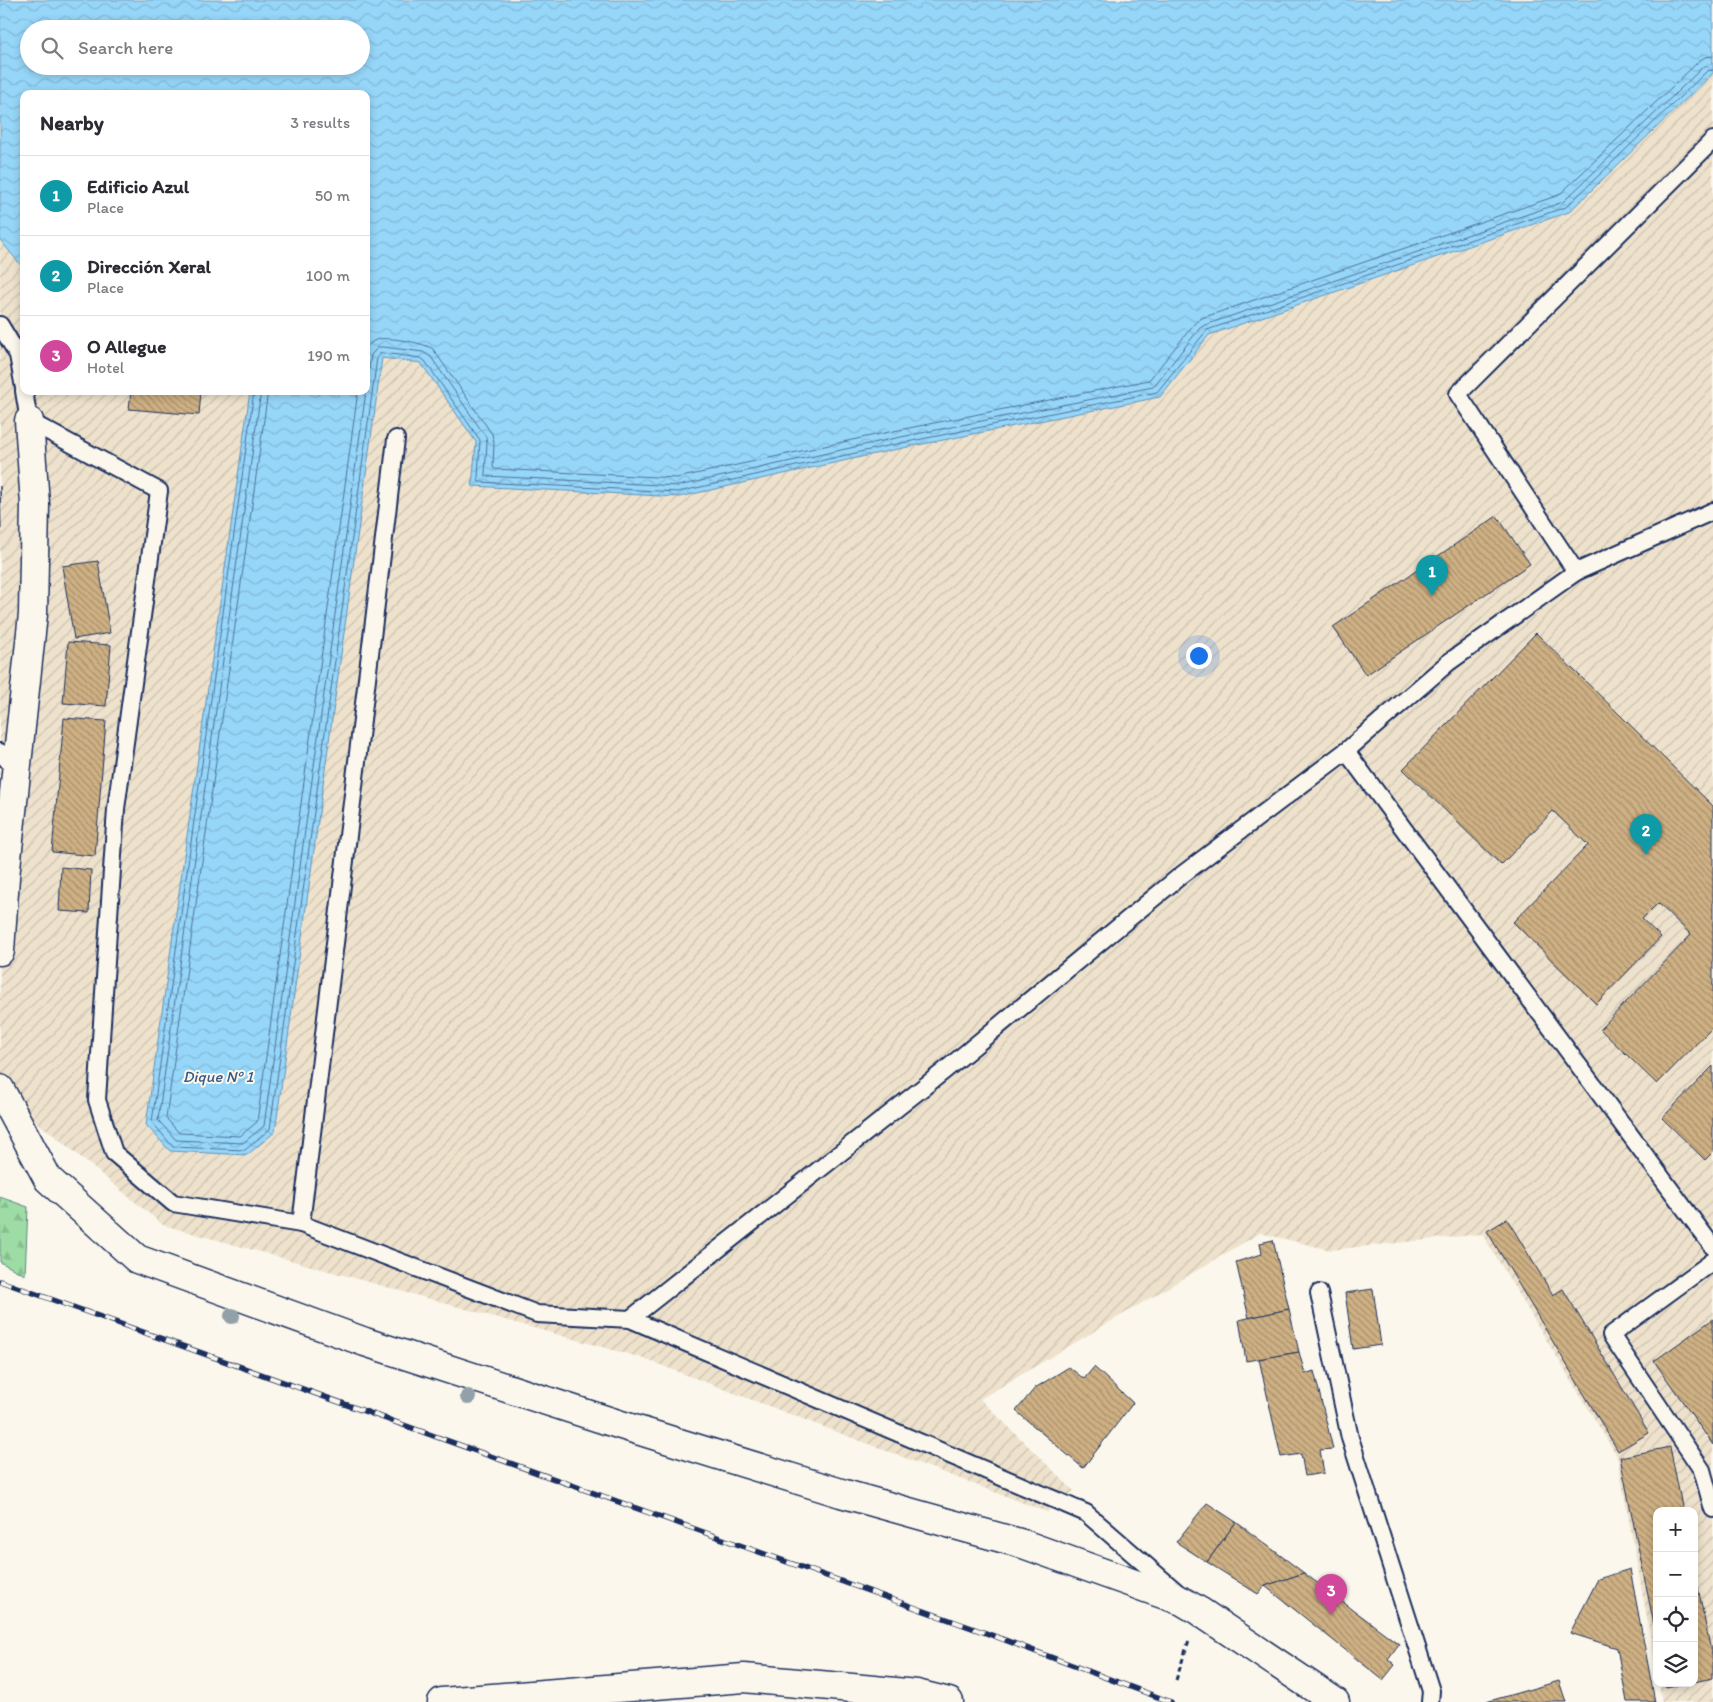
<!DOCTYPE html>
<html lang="en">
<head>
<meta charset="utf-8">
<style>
  :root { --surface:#fff; --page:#f2f2f3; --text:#2b2b33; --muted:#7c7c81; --line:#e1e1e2; --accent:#111827 }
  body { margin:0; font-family:Itim,sans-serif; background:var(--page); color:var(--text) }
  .controls { position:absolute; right:15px; bottom:15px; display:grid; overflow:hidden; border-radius:10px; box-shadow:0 2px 8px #0003 }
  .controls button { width:45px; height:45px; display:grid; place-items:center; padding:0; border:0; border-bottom:1px solid var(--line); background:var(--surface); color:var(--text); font:25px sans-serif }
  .you { position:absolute; left:1198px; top:655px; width:18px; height:18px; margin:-12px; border:4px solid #fff; border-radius:50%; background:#1a73e8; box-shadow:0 0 0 8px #1a73e833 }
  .badge { display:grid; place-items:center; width:32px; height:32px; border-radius:50%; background:var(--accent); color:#fff; font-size:16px; font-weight:700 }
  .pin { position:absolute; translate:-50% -41px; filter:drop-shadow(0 1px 2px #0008) }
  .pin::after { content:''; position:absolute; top:26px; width:18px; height:15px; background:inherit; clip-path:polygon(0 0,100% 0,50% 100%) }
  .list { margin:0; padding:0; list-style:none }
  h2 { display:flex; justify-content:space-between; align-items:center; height:65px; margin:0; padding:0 20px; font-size:21px }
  h2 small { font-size:16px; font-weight:400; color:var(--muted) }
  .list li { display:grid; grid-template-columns:32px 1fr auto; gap:15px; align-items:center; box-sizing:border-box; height:80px; padding:0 20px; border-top:1px solid var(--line) }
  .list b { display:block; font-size:19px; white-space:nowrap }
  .list p { margin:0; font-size:16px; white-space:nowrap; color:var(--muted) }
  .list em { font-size:16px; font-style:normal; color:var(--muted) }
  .icon { flex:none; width:28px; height:28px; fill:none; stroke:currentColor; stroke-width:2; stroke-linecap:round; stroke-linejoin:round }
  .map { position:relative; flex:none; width:1713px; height:1702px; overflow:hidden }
  .search { position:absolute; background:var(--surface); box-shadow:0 2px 8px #0003; left:20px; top:20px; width:350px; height:55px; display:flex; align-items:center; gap:12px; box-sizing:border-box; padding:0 18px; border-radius:28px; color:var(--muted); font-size:19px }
  .panel { position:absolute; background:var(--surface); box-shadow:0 2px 8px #0003; left:20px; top:90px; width:350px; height:305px; border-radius:10px }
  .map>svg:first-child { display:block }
  .industrial { fill:url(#industrial-furrows) }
  .forest { fill:url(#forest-firs); stroke:#5c8682 }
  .water { fill:url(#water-waves); stroke:#6593ba; fill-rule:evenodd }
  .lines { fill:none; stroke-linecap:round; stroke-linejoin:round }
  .shore { stroke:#4c729c; stroke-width:1 }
  .building { fill:url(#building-back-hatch); stroke:#1b2f5e }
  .service-casing { stroke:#1b2f5e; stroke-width:20 }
  .tertiary-casing { stroke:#1b2f5e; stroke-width:31 }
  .path { stroke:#1b2f5e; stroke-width:3; stroke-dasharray:5 4; stroke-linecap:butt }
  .service { stroke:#fbf7ec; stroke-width:16 }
  .tertiary { stroke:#fbf7ec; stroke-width:28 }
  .rail-casing { stroke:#1b2f5e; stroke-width:5.5 }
  .rail { stroke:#fbf7ec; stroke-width:4; stroke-dasharray:11; stroke-linecap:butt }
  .tree { fill:#92a1a8 }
  .labels { text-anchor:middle; stroke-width:4; stroke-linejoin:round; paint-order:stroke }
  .water-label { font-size:16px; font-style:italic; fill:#3a5984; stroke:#fbf7ec }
</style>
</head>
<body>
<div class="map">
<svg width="1713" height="1702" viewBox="0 0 1713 1702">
  <defs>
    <pattern id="industrial-furrows" width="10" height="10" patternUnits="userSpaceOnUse" patternTransform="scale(1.25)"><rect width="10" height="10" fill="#eee2cc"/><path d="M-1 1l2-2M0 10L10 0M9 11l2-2" fill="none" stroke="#ccc2b2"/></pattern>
    <pattern id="forest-firs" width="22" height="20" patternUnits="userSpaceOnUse" patternTransform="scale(1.25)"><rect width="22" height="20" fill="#9ddca5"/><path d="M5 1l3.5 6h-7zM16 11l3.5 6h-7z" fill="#87bd90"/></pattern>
    <pattern id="water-waves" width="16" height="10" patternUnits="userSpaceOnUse" patternTransform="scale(1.25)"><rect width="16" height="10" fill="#96d6f8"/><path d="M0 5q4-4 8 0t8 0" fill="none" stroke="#81b8d7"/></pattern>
    <pattern id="building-back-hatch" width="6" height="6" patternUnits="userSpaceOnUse" patternTransform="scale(1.25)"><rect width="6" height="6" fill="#ceb083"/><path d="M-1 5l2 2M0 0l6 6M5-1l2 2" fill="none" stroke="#a6906e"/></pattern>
  </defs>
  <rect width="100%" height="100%" fill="#fbf7ec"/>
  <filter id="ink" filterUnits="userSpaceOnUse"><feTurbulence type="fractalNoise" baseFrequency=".02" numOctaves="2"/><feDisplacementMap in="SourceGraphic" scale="10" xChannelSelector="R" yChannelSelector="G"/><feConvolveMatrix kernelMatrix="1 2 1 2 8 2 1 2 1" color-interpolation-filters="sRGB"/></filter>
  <g filter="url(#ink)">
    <path class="industrial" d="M1713,72V1702H1662L1659,1683H1694V1511H1657V1672L1617,1456L1482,1234L1330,1250L1260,1233L980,1399L1074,1491L1047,1512L642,1358L163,1225L50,1132L0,1098V240L24,269V391H366V355L1209,335Z"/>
    <path class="forest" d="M0,1197L28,1207L25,1275L0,1262Z"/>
    <path class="water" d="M0,0H1713V73L1569,212L1209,335L1160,397L893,450L679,497L472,486L476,442L421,363L382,358L275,1132L247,1155L170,1151L146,1125L250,391H366V94H24V269L0,240ZM29,29H361V66H29Z"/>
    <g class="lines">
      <g class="shore">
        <path d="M366,348C370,343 374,340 379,339C390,337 425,343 433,349L492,434L494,443L493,466L494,469L677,478L889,432L1149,380L1195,323L1202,318L1559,195L1699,61L1705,57L1713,56"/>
        <path d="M366,387L371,355L378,347H384L423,352L431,357L486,437L487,443L485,473L486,476L678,486L891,439L1153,387L1200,328L1205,325L1563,202L1703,67L1713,63"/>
        <path d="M254,391L152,1122L173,1147L245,1150L270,1129L377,358L379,354L383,353L421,358L425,361L480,440L478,479L479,482L678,492L892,445L1157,392L1207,330L1566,207L1707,71L1713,70"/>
        <path d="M261,391L158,1120L176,1140L243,1143L264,1126L366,391"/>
        <path d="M268,391L166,1118L179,1133L240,1136L257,1122L358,391"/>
      </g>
    </g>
    <g class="building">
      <path d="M131,391H201L199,415L129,409Z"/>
      <path d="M0,486L1,529H0Z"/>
      <path d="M1497,516L1530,564L1366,675L1333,627Z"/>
      <path d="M98,561L110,633L74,639L62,566Z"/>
      <path d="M1536,633L1713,806V1027L1657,1084L1600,1029L1691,935L1658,903L1642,919L1661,937L1596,1004L1513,922L1588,845L1553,811L1501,865L1403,769Z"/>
      <path d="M68,642L111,645L106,706L63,703Z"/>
      <path d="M64,718L106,721L95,856L52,852Z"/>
      <path d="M61,867L91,870L89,913L59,911Z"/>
      <path d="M1713,1066V1152L1705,1160L1662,1118Z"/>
      <path d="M1507,1219L1553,1295L1563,1289L1649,1433L1618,1451L1487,1231Z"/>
      <path d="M1273,1240L1289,1309L1249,1318L1236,1262L1262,1254L1260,1243Z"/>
      <path d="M1373,1289L1381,1345L1353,1349L1345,1293Z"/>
      <path d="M1289,1309L1299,1352L1246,1361L1239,1320Z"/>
      <path d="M1713,1319V1445L1654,1361Z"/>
      <path d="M1299,1352L1305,1374L1314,1371L1333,1449L1320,1450L1324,1473L1305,1476L1301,1454L1281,1457L1259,1359Z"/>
      <path d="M1069,1367L1084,1379L1094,1367L1133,1403L1083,1468L1016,1411L1035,1388Z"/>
      <path d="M1670,1447L1683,1511H1657V1640L1620,1457Z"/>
      <path d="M1207,1503L1236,1522L1207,1562L1176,1542Z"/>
      <path d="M1236,1522L1304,1573L1265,1586L1258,1594L1207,1562Z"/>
      <path d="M1694,1568L1713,1661V1678L1694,1682Z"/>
      <path d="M1630,1569L1655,1702H1627L1617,1648L1570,1633L1598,1579Z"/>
      <path d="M1304,1573L1399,1644L1388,1659L1395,1665L1383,1680L1265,1586Z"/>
      <path d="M1559,1681L1566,1702H1486Z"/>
      <path d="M1665,1683H1688L1666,1687Z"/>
    </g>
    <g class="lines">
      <g class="service-casing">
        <g id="service">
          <path d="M0,325L18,355L24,388"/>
          <path d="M24,391L29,421L159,491L116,809L97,1100L114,1153L173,1203L301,1224L537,1314L630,1319L944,1071L1179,877L1346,751L1713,1247"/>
          <path d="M1576,572L1458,394L1713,140"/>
          <path d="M1346,751L1449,662L1576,572L1713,511"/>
          <path d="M0,752L17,771"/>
          <path d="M301,1224L396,439"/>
          <path d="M1713,1261L1611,1335L1702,1470L1713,1509"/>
          <path d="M1319,1293L1350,1438L1431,1691L1430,1702"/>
          <path d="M630,1319L1086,1513L1178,1593"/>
        </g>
      </g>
      <g class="tertiary-casing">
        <g id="tertiary">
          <path d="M0,951L5,877L33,614L35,504L29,421"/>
          <path d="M0,1089L48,1179L137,1259L365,1342L621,1425L841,1493L1023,1544L1182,1601L1199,1611L1335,1702"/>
          <path d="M442,1702L744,1678L917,1694L949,1702"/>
        </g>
      </g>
      <path class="path" d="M1176,1680L1189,1640"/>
      <use href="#service" class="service"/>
      <use href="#tertiary" class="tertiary"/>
      <g class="rail-casing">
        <path id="rail" d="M0,1281L986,1633L1171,1702"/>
      </g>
      <use href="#rail" class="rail"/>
    </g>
    <g class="tree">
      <circle cx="232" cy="1316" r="8"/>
      <circle cx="468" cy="1397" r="8"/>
    </g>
  </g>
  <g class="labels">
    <g class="water-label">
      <text x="218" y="1082">Dique Nº 1</text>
    </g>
  </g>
</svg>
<div class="controls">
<button>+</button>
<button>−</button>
<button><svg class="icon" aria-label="locate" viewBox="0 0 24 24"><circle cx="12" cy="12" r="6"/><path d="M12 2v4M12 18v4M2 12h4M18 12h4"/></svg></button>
<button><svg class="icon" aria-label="layers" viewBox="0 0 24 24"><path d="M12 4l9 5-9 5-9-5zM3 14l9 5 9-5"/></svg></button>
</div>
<div class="you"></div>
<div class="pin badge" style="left:1432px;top:596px;background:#0f9aa8">1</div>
<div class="pin badge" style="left:1646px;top:855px;background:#0f9aa8">2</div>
<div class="pin badge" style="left:1331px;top:1615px;background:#d1479c">3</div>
<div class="search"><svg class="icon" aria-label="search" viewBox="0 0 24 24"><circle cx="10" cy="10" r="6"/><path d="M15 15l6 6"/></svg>Search here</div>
<section class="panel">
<h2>Nearby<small>3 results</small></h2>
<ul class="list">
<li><span class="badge" style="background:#0f9aa8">1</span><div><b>Edificio Azul</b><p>Place</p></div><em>50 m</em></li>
<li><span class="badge" style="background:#0f9aa8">2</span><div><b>Dirección Xeral</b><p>Place</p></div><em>100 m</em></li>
<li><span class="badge" style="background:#d1479c">3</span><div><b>O Allegue</b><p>Hotel</p></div><em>190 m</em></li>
</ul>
</section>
</div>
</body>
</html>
